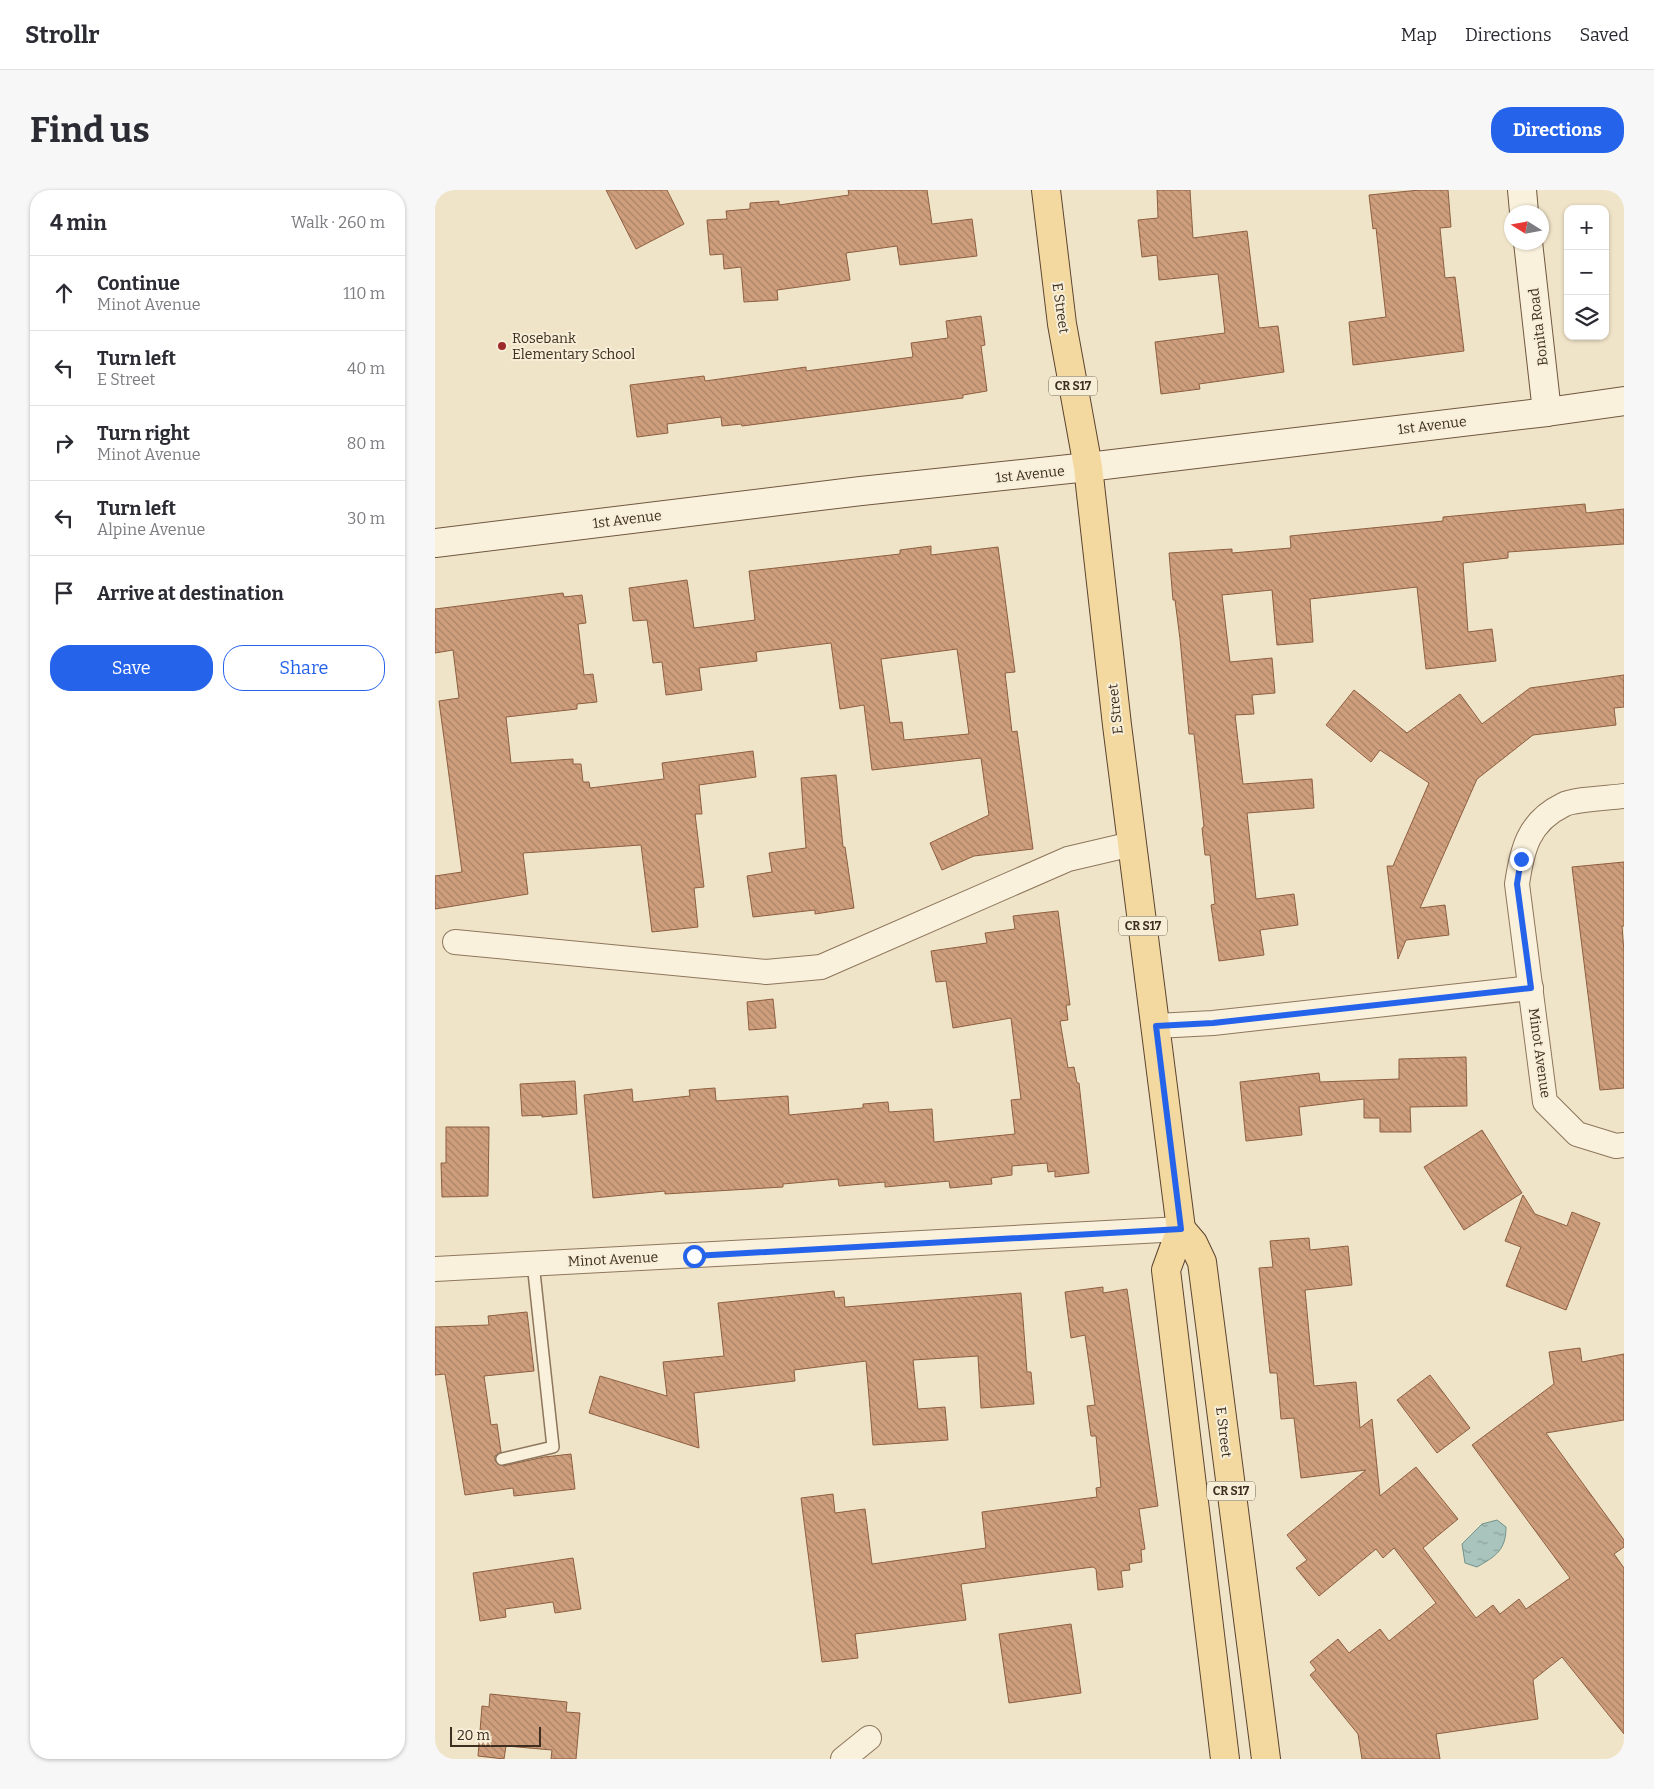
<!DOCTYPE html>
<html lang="en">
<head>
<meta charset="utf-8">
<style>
  :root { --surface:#fff; --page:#f7f7f7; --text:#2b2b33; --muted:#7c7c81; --line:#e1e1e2; --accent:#2563eb }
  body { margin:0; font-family:Bitter,serif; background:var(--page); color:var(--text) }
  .controls { position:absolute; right:15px; top:15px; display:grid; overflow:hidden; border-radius:10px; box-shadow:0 1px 4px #0004 }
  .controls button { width:45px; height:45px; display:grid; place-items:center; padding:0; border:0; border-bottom:1px solid var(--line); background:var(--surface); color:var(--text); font:25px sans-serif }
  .compass { position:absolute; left:1069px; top:15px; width:45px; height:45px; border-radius:50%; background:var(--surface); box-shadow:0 1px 4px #0004; rotate:281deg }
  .scale { position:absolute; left:15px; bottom:12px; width:91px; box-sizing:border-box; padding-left:5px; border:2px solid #3d2e20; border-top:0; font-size:14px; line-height:18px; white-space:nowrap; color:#3d2e20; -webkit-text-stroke:4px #f7eed8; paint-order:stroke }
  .stop { position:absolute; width:15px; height:15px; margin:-11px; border:4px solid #2563eb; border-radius:50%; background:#fff }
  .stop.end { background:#2563eb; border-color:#fff; box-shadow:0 1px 5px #0008 }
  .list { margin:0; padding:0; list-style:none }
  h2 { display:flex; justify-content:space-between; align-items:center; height:65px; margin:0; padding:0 20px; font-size:21px }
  h2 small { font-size:16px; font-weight:400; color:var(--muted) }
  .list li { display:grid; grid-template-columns:32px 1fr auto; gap:15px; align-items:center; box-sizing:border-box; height:75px; padding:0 20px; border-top:1px solid var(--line) }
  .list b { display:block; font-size:19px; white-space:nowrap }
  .list p { margin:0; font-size:16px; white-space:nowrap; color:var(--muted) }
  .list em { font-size:16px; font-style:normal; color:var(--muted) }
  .actions { display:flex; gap:10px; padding:15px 20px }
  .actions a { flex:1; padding:11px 0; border:1px solid var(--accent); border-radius:20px; text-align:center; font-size:18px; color:var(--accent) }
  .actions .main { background:var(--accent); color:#fff }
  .icon { flex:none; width:28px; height:28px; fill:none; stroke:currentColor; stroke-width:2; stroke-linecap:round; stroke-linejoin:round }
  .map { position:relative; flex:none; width:1189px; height:1569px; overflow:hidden; border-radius:20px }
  header { display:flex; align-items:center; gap:30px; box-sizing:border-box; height:70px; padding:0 25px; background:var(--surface); border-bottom:1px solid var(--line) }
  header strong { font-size:24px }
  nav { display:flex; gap:28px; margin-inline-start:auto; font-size:18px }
  .intro { display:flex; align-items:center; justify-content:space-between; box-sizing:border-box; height:120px; padding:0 30px }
  h1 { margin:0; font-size:35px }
  .button { padding:12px 22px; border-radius:20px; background:var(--accent); color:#fff; font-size:18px; font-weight:700 }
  main { display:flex; gap:30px; padding:0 30px }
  aside { flex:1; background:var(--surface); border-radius:20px; box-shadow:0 1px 4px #0004 }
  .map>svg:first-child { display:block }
  .water { fill:url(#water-ripples); stroke:#6f938a }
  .building { fill:url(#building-back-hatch); stroke:#8d5f41; fill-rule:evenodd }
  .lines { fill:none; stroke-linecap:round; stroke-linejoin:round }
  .lane-casing { stroke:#8d765c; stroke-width:14 }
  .street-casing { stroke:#8d765c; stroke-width:26 }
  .secondary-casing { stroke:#6f573f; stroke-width:30 }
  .primary-casing { stroke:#5b4430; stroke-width:30 }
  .lane { stroke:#faf1dc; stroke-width:11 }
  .street { stroke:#faf1dc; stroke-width:24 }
  .secondary { stroke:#faf1dc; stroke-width:28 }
  .primary { stroke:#f3d9a0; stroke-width:28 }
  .route { stroke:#2563eb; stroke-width:6 }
  .poi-dot { fill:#9e2a2b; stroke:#f7eed8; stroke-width:2 }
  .labels { text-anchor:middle; stroke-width:4; stroke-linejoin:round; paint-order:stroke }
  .shield { fill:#f7eed8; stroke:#756857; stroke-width:1 }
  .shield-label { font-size:12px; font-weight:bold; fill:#3d2e20 }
  .street-label { font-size:14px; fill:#3d2e20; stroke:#f7eed8 }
  .poi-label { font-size:14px; fill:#3d2e20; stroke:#f7eed8; text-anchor:start }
</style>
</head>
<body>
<header>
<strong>Strollr</strong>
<nav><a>Map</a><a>Directions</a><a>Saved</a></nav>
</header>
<div class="intro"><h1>Find us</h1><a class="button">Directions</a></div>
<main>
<aside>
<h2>4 min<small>Walk · 260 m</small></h2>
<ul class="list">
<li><svg class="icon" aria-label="ahead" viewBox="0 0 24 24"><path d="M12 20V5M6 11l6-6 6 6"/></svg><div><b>Continue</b><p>Minot Avenue</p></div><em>110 m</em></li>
<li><svg class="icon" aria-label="left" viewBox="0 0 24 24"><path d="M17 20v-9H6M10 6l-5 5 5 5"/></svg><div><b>Turn left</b><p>E Street</p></div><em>40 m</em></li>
<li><svg class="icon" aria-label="right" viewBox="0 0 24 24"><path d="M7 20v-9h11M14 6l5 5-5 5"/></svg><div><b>Turn right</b><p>Minot Avenue</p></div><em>80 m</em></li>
<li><svg class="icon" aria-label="left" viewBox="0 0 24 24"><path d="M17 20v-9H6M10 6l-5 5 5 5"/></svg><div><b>Turn left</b><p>Alpine Avenue</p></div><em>30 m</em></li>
<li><svg class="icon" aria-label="arrive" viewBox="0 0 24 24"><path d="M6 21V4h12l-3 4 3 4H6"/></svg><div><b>Arrive at destination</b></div></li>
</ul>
<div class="actions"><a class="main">Save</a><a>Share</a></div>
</aside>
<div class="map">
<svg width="1189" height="1569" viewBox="0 0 1189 1569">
  <defs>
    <pattern id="water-ripples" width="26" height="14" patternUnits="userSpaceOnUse" patternTransform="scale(1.25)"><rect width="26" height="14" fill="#a9c4bc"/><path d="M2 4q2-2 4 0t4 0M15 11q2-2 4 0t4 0" fill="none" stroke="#8ba098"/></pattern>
    <pattern id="building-back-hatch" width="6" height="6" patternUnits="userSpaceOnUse" patternTransform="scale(1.25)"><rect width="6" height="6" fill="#cf9f7d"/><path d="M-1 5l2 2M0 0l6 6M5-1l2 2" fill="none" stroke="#a98266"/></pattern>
  </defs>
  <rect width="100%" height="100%" fill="#f0e4c8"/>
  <path class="water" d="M1062,1330L1071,1337C1071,1360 1061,1366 1042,1377L1030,1373L1027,1354L1047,1334Z"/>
  <g class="building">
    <path d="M171,0H232L249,34L201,59Z"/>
    <path d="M413,0H492L497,34L537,29L542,66L465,75L462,56L411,63L415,90L342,100L343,110L309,112L306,77L289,79L288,64L275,65L272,30L292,29L291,21L315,19V13L344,11V15L414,5Z"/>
    <path d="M722,0H755L758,48L812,41L824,138L843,136L849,182L764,194L765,199L726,204L720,152L790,143L783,84L724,90L722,65L707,67L703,30L723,28Z"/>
    <path d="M985,0H1013L1016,37L1005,38L1010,88L1020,87L1029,161L918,175L914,132L951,127L941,38L938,39L934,5Z"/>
    <path d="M546,126L550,155L546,156L552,201L528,205V208L307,236L306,234L287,236L286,227L232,234L233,243L202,247L195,195L269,186L270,191L371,177V181L478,167L476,153L513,148L511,131Z"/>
    <path d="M1150,314L1151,323L1189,319V354L1073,362V368L1028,373L1033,442L1057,439L1061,471L991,479L982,397L875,409L878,452L842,455L837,400L787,405L795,472L837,468L840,503L817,505L819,524L800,525L808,594L877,589L879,618L812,623L821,709L859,704L863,735L825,740L829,765L784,771L776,715L780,714L775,665H770L767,638L769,637L759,544H754L745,449L740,410H738L734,363L797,359V363L856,358L855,346L1008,331V327Z"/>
    <path d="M496,356V365L563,357L580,482L570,483L577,542L582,541L598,659L539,666L507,680L495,653L554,625L546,568L437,580L429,515L405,519L396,453L321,462L322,471L264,478L267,500L231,505L227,472L218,473L212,430L198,431L194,398L252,390L259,438L320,430L314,381L465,364V360ZM522,459L534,544L469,550L467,532L455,533L446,469Z"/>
    <path d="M128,403L129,407L147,405L151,433L143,434L149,485L158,484L162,512L142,514V519L71,527L76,573L138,569V574H146L148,592H154L155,598L229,589L227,573L318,561L321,587L264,595L267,624H260L269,697L259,698L263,737L217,742L206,655L88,663L93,704L0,719V686L27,682L4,511L24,508L18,460L0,463V419Z"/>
    <path d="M1189,485V517L1179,518L1181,535L1098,545L1042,589L985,718L1010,715L1014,745L971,750L963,769L952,676H958L994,593L945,560L936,572L891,535L919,500L972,543L1025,504L1047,534L1095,498Z"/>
    <path d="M401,585L408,657H410L419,718L380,724V720L318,727L312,686L337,682L334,663L371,658L366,588Z"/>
    <path d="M1189,672V736H1187L1189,762V898L1165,900L1137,677Z"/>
    <path d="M623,721L635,815H631L633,830L625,831L633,878L639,877L642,893H644L654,983L620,987V981L613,982L612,973L577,976V985L556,988L557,994L515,998L514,991L450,997V992L404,996L403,989L348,994V997L230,1004V1001L158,1008L149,905L197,899L198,912L255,906L254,900L280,898L281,911L353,906L354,925L428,918V914L453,912L454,922L497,919L499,952L580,944L576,910L586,909L576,828L518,838L511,791L501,792L496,761L552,753L550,743L580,739L578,726Z"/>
    <path d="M338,809L341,838L314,840L312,812Z"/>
    <path d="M1031,867L1032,916L975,917L976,942H945V928H929V909L864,917L867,945L811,951L805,892L884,883L885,892L964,889V869Z"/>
    <path d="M140,891L142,924L107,927V925L87,926L85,894Z"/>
    <path d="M11,937H54L53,1006L7,1007L6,973H11Z"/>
    <path d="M1047,940L1087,1003L1029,1040L989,977Z"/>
    <path d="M1088,1005L1100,1024L1132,1036L1137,1022L1165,1033L1131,1120L1071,1096L1086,1057L1070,1051Z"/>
    <path d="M874,1048L875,1060L913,1056L917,1095L870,1100L879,1196L921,1192L925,1238L937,1229L945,1306L981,1277L1023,1329L988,1358L1041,1428L1058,1415L1065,1424L1084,1409L1091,1419L1135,1388L1037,1255L1119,1194L1114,1162L1145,1158L1147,1172L1189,1164V1230L1111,1243L1189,1350V1357L1179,1364L1189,1378V1544L1127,1467L1098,1490L1103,1529L1001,1544L1005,1569H927L923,1544L875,1485L881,1480L875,1472L903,1449L914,1463L945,1439L954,1451L1001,1413L959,1358L948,1368L941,1359L884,1406L861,1378L872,1370L852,1345L931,1280L866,1288L859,1228L846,1229L842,1183H835L824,1078L838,1077L835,1051Z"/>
    <path d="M668,1097V1103L692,1099L723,1316L704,1319L710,1359L706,1360L707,1372L694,1374L695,1380L686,1381L688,1397L663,1400L661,1379L658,1377L526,1394L531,1430L420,1444L423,1468L387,1472L366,1308L398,1304L400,1323L430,1319L437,1374L551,1358L547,1322L662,1307L661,1298L666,1297L661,1246H656L652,1216L660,1215L650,1145L636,1148L630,1102Z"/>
    <path d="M399,1101L400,1108L409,1107L410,1117L586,1103L592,1182H596L599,1214L546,1218L543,1166L478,1170L483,1219L510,1217L513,1250L438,1255L431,1171L359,1180L360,1191L259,1203L264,1258L154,1223L165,1186L232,1206L228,1172L289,1166L283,1113Z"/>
    <path d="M92,1122L99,1181L49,1186L56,1235L62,1234L66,1262L60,1266V1271L68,1276L109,1267L136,1264L140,1299L79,1306L78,1298L30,1305L10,1184L0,1185V1137L54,1135L53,1126Z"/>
    <path d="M995,1185L1035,1238L1002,1263L962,1210Z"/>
    <path d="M138,1368L146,1419L120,1423L118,1412L70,1419L71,1427L45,1431L38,1383Z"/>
    <path d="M636,1434L646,1503L574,1513L564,1444Z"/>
    <path d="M55,1504L132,1512L131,1522L145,1523L141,1569H116L117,1560L71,1556L69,1569L43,1566L47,1516L54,1517Z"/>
  </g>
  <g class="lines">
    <g class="lane-casing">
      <path id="lane" d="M67,1269L118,1257L98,1073"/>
    </g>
    <g class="street-casing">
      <g id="street">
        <path d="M1189,606C1175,608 1139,609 1128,615C1093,632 1087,660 1082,694L1110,912L1142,944L1181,956L1189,955"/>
        <path d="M20,752L331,782L386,777L633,669L697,654"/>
        <path d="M721,836L778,833L1096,798"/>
        <path d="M0,1079L746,1039"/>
        <path d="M408,1569L434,1548"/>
      </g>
    </g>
    <g class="secondary-casing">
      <g id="secondary">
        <path d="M1087,0L1089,22"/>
        <path d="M1093,52L1112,222"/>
        <path d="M0,353L426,301L653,277L1112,222L1189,211"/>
      </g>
    </g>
    <g class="primary-casing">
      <g id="primary">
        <path d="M611,0L627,134L653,277L682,535L746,1039L731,1080L790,1569"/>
        <path d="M746,1039L758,1053L767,1072L831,1569"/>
      </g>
    </g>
    <use href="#lane" class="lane"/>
    <use href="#street" class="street"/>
    <use href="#secondary" class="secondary"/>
    <use href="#primary" class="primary"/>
  </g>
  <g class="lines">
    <path class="route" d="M259,1066L746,1039L721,836L778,833L1096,798L1082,694L1086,669"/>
  </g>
  <circle class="poi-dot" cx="67" cy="156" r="5"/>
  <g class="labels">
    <g class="shield">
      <rect x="614" y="186.5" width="48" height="19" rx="4"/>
      <rect x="684" y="726.5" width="48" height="19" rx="4"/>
      <rect x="772" y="1291.5" width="48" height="19" rx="4"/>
    </g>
    <g class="shield-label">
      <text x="638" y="200">CR S17</text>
      <text x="708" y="740">CR S17</text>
      <text x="796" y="1305">CR S17</text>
    </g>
    <g class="street-label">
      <text transform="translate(626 118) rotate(82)" y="5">E Street</text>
      <text transform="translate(1103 137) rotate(-97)" y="5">Bonita Road</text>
      <text transform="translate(997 235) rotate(-7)" y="5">1st Avenue</text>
      <text transform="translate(595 284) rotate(-6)" y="5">1st Avenue</text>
      <text transform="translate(192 329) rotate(-7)" y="5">1st Avenue</text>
      <text transform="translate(680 519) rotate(-96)" y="5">E Street</text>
      <text transform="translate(1105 863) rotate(82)" y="5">Minot Avenue</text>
      <text transform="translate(178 1069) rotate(-3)" y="5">Minot Avenue</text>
      <text transform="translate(789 1242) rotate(83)" y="5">E Street</text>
    </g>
    <g class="poi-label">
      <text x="77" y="153">Rosebank<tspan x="77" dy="16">Elementary School</tspan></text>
    </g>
  </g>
</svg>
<div class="controls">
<button>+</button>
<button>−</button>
<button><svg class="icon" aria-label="layers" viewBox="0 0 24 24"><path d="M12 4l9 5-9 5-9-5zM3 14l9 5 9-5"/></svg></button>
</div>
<svg class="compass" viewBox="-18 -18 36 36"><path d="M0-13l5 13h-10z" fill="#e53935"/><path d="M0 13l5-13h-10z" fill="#7c7c81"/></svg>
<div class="scale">20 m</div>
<div class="stop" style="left:259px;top:1066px"></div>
<div class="stop end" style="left:1086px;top:669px"></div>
</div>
</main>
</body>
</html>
